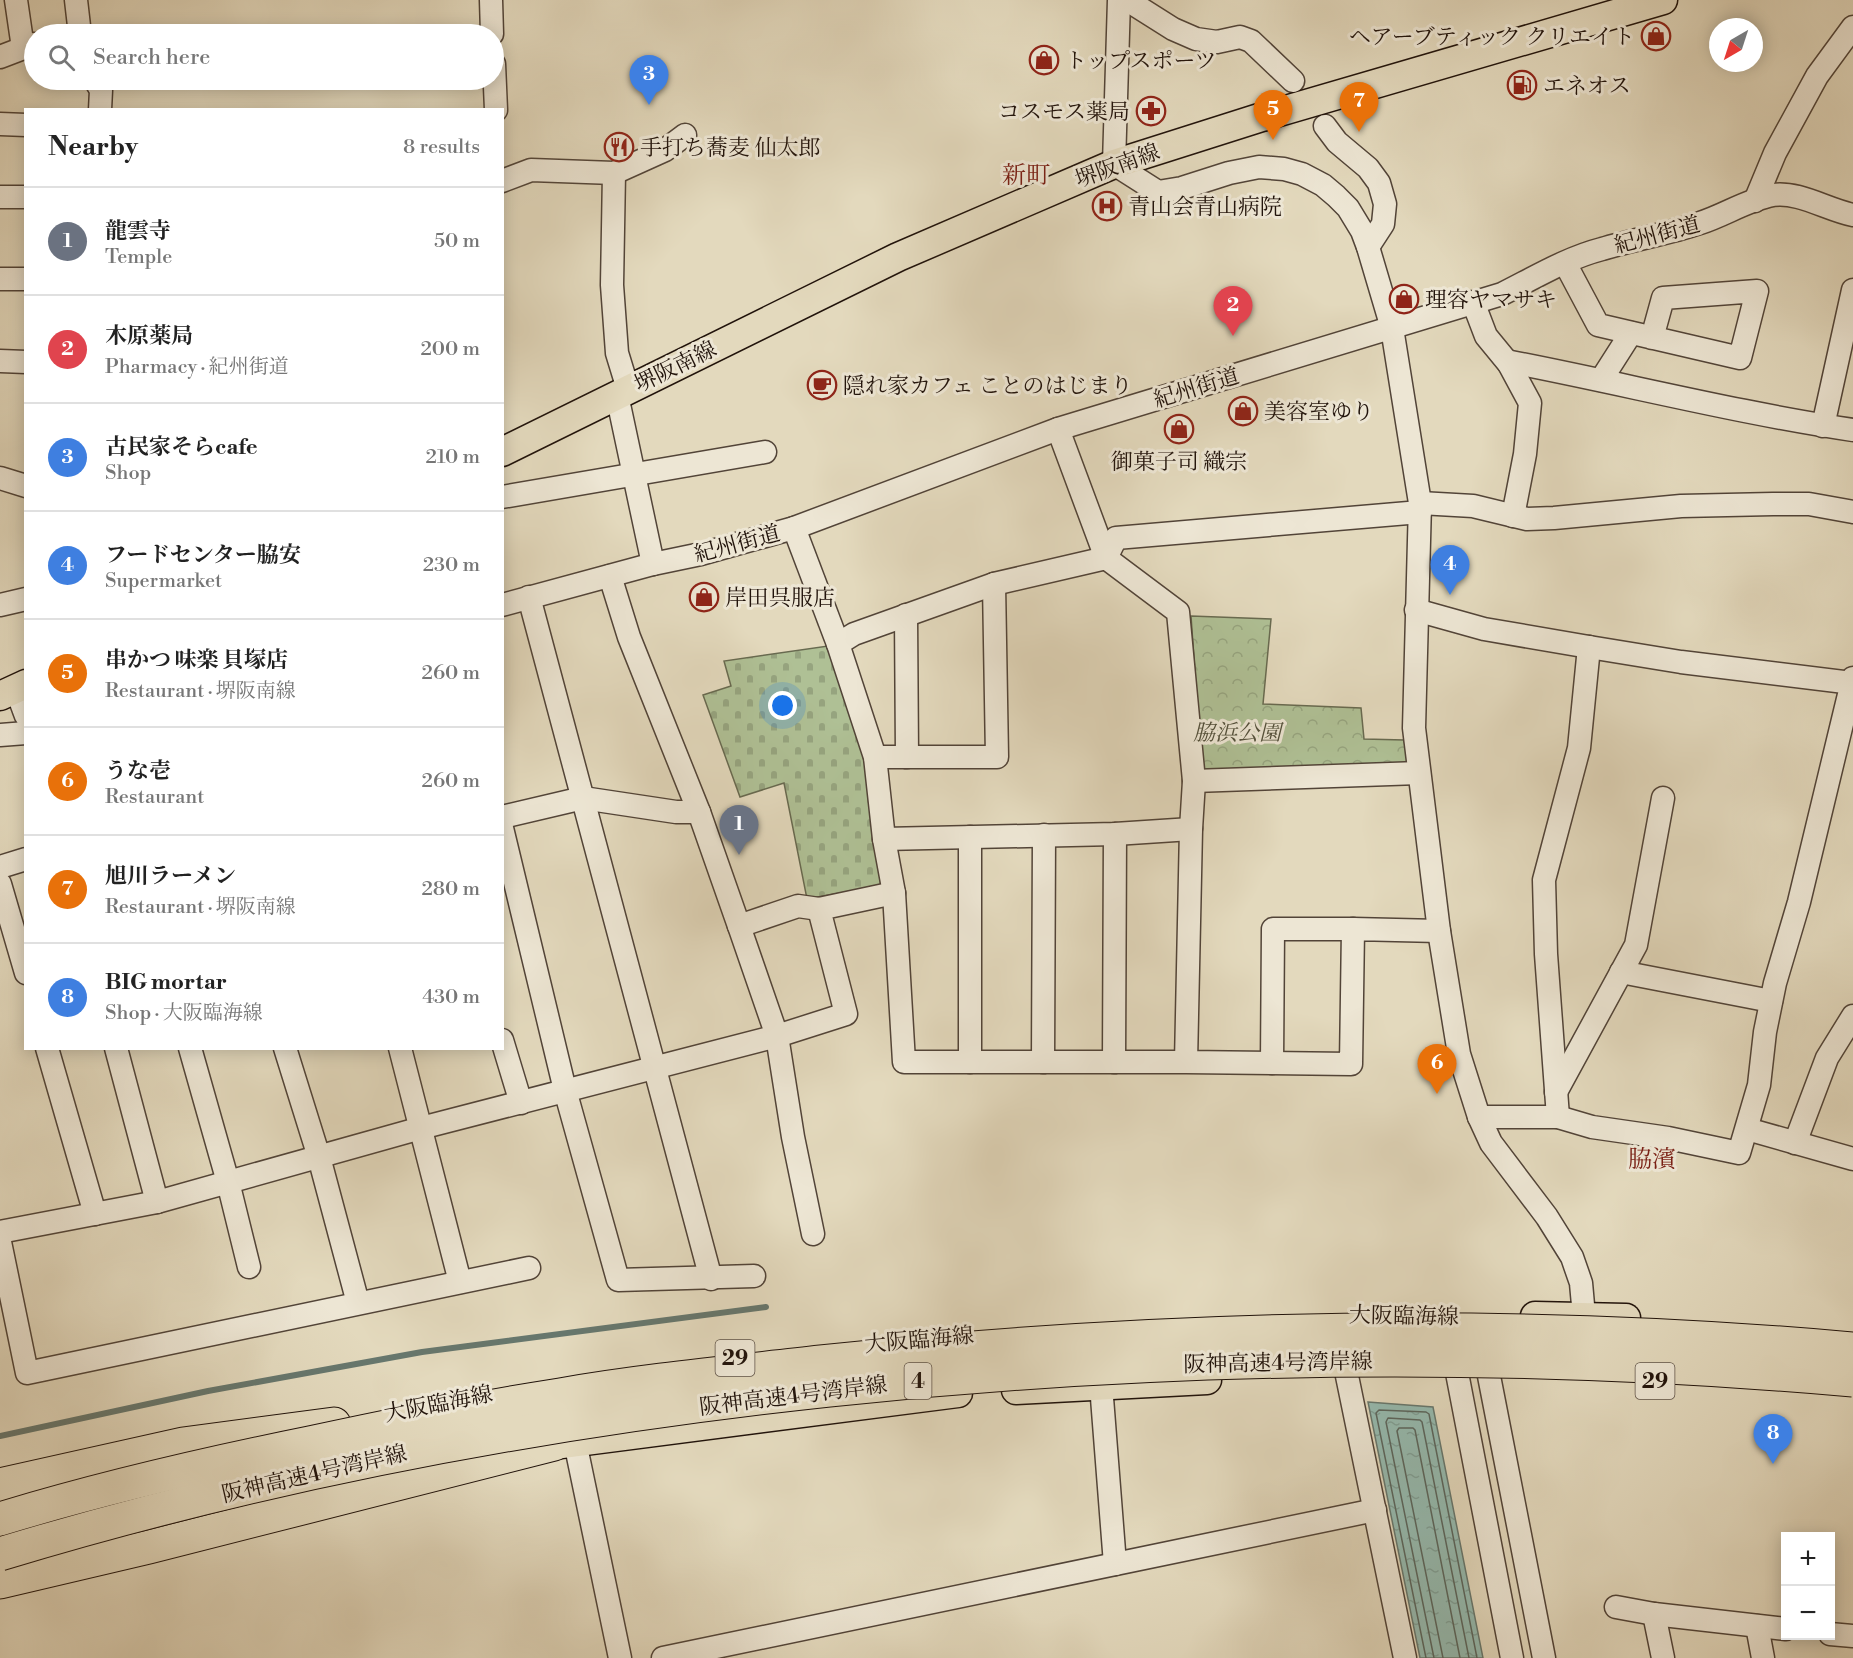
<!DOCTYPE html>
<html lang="en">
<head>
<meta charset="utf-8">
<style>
  :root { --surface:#fff; --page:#f6f6f6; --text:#222; --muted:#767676; --line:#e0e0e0; --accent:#7c3aed }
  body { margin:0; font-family:"Libre Bodoni","Noto Serif JP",serif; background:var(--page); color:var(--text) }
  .controls { position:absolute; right:18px; bottom:18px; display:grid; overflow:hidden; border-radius:0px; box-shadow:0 3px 15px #0003 }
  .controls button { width:54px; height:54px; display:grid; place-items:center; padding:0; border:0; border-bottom:2px solid var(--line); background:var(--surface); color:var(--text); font:30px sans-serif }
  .compass { position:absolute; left:1709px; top:18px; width:54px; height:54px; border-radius:50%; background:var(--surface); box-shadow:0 3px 15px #0003; rotate:219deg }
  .you { position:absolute; left:783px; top:706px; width:21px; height:21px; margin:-15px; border:4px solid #fff; border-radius:50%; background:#1a73e8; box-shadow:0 0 0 9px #1a73e833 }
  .badge { display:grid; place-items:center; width:39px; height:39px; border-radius:50%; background:var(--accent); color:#fff; font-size:20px; font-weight:700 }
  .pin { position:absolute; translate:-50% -50px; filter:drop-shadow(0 2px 3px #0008) }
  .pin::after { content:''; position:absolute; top:32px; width:21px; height:18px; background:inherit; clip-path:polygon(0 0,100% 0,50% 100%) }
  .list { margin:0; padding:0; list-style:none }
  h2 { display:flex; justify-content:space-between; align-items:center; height:78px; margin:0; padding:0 24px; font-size:26px }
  h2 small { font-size:20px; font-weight:400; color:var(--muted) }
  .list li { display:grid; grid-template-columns:39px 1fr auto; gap:18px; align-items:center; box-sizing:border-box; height:108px; padding:0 24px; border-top:2px solid var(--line) }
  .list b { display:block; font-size:22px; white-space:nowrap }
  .list p { margin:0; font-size:20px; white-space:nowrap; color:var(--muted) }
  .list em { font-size:20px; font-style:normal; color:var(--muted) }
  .icon { flex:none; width:33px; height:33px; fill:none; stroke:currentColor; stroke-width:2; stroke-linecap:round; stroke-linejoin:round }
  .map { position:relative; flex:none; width:1853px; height:1658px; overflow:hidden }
  .search { position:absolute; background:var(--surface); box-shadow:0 3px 15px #0003; left:24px; top:24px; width:480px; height:66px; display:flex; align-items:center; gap:15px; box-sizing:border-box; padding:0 21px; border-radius:33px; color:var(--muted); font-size:22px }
  .panel { position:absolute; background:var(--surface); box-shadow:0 3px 15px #0003; left:24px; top:108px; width:480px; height:942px; border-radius:0px }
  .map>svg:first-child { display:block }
  .cemetery { fill:url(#cemetery-stones); stroke:#686a50; stroke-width:1.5 }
  .park { fill:url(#park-crowns); stroke:#686a50; stroke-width:1.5 }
  .water { fill:url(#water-ripples); stroke:#67776d; stroke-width:1.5 }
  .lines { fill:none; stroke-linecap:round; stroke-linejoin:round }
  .shore { stroke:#5b665d; stroke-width:1.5 }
  .stream { stroke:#67776d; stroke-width:6 }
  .minor-casing { stroke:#524438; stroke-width:25 }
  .major-casing { stroke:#21130b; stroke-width:31 }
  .highway-casing { stroke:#21130b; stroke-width:35 }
  .minor { stroke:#ede6d4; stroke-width:22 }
  .major { stroke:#e3d9bd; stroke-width:28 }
  .highway { stroke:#e3d9bd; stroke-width:33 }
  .highway-bridge-casing { stroke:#21130b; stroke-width:35; stroke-linecap:butt }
  .highway-bridge { stroke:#e3d9bd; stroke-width:33 }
  .labels { text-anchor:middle; stroke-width:6; stroke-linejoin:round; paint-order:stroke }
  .shield { fill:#ede6d4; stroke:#5e5247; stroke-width:1.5 }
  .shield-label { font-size:21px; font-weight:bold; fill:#21130b }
  .poi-label { font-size:22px; fill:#21130b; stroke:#ede6d4; text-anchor:start }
  .street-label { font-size:22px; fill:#21130b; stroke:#ede6d4 }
  .park-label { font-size:22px; font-style:italic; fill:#53503b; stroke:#ede6d4 }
  .neighbourhood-label { font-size:24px; fill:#7a1f14; stroke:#ede6d4 }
</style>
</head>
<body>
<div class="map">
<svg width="1853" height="1658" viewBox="0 0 1853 1658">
  <defs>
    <pattern id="cemetery-stones" width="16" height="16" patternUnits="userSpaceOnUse" patternTransform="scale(1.5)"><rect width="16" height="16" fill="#afc095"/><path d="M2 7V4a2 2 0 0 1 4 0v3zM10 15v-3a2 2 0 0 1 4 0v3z" fill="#96a47f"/></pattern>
    <pattern id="park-crowns" width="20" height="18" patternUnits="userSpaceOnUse" patternTransform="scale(1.5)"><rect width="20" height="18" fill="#afc095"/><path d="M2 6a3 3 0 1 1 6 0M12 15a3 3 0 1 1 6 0" fill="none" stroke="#96a47f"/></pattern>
    <pattern id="water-ripples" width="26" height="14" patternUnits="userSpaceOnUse" patternTransform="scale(1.5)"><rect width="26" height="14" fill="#95baaf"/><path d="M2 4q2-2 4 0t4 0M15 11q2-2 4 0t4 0" fill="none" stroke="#809f95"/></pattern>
  </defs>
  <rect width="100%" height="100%" fill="#e3d9bd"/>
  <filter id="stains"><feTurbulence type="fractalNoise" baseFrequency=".00333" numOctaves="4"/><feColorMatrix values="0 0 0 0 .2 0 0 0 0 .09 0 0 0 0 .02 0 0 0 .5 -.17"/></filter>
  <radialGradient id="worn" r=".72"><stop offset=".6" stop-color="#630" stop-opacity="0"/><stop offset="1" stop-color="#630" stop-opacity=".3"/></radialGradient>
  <path class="cemetery" d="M828,646L864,756L884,885L807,899L784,783L740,797L703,695L731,686L724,661Z"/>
  <path class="park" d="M1191,616L1271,619L1263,704L1361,708L1364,739L1404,740L1409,766L1202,772Z"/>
  <path class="water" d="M1368,1402L1433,1407L1483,1658H1420Z"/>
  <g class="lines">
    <g class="shore">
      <path d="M1426,1658L1376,1413L1379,1410L1426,1412L1429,1414L1477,1658"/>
      <path d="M1434,1658L1386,1422L1388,1418L1420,1420L1422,1422L1469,1658"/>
      <path d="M1443,1658L1397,1431L1399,1428H1413L1415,1430L1460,1658"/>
    </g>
    <path class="stream" d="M0,1436L208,1391L422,1352L766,1307"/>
    <g class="minor-casing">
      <g id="minor">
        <path d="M16,0L23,48"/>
        <path d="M76,0L79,26L78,34"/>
        <path d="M491,0L492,34"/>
        <path d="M1119,0L1114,164L1158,192L1182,188L1229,173L1259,167L1284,169L1302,174L1323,185L1336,196L1348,208L1362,231L1368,247L1392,328L1420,503L1414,728L1439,931L1459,1054L1479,1117L1491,1143L1547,1217L1572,1257L1581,1283L1584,1316"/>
        <path d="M1127,0L1173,29L1196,39L1217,42L1240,37L1251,41L1293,81"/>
        <path d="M0,57L34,44"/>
        <path d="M494,64L496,110"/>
        <path d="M95,80L101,90L100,110"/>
        <path d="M0,124L26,125"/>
        <path d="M1325,126L1337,142L1368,168L1379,183L1385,204L1383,224L1368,247"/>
        <path d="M614,173L612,285L617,353L628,389"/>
        <path d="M502,181L531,170L614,173L665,150L685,135"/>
        <path d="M0,197H26"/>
        <path d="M1755,201L1775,153L1817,76L1853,27"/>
        <path d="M1565,263L1598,325L1740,358L1757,291L1663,298L1652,338"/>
        <path d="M0,279H26"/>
        <path d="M1473,302L1486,336L1509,364L1530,403L1525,454L1513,516"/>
        <path d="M0,361L26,362"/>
        <path d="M1509,364L1511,362C1625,384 1738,413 1853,430"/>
        <path d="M1601,380L1631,333"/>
        <path d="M617,395L653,564"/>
        <path d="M1823,426L1853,290"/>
        <path d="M1058,429L1106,558"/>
        <path d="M0,478L26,486"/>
        <path d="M502,497L765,452"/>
        <path d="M1420,503L1473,506L1527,519L1554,518L1681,506L1773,504H1809L1853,512"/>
        <path d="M794,528L838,644"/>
        <path d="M1106,558L1116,538L1420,512"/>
        <path d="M610,576L629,637L699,812L739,926L798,906L819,909"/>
        <path d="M529,597L711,1279"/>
        <path d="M0,605L26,599"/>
        <path d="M502,605L653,564L701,554L794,528L1058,429L1502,294C1534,278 1567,258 1602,249C1635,239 1668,234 1700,223C1725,215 1747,200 1773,195C1798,191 1828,210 1853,215"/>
        <path d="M1416,610L1484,629L1589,647L1681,662L1853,683"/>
        <path d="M906,615L907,757"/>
        <path d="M16,689L26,716"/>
        <path d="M0,735L26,733"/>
        <path d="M875,757H997L994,584"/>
        <path d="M1194,781L1419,773"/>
        <path d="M502,817L583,798L676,812H699"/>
        <path d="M502,828L565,1090L618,1280L754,1276"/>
        <path d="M970,837V1062"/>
        <path d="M884,839L1115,834L1191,829"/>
        <path d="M0,867L26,859"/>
        <path d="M0,884L26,973"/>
        <path d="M739,926L777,1036L793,1137L813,1234"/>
        <path d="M1621,972L1771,1001"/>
        <path d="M502,1040L521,1103"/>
        <path d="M47,1048L95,1214"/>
        <path d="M116,1048L157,1202"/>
        <path d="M190,1048L228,1182L249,1267"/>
        <path d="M285,1048L319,1157L358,1303"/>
        <path d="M400,1048L460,1282"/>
        <path d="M1043,1062L1044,835"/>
        <path d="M1114,1062L1115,834"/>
        <path d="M1186,1062L1191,829L1194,781L1178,612L1106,558L994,584L854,634L838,644L875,757L884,839L894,893L904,1062H1186L1351,1064L1353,929L1439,931"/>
        <path d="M1272,1063L1273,929H1353"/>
        <path d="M1556,1092L1636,945L1663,798"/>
        <path d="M1479,1117H1558L1592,1127L1668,1138L1739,1153L1759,1085L1765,1032L1775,983L1799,902L1853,678"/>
        <path d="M1558,1117L1546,954L1544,880L1579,748L1589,647"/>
        <path d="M1747,1129L1853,1159"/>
        <path d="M1795,1143L1827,1058L1853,1016"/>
        <path d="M0,1232L157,1202L421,1128L777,1036L846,1014L819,909L894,893"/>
        <path d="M0,1242L27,1373L529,1268"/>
        <path d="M1452,1347L1512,1658"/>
        <path d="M1486,1347L1489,1376L1544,1658"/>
        <path d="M1347,1376L1405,1658"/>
        <path d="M1101,1385L1115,1564"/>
        <path d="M575,1442L620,1658"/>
        <path d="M1616,1607L1654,1614L1786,1629"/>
        <path d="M1654,1614L1663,1658"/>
        <path d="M1757,1626L1763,1658"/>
        <path d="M1830,1634L1853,1636"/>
        <path d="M663,1658L1375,1510"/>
      </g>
    </g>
    <g class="major-casing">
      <g id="major">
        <path d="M502,452L898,257L1114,164L1262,117L1663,0"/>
        <path d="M0,696L26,684"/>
        <path d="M1535,1316L1626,1318"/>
        <path d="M1016,1390L1207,1380"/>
        <path d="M531,1448L958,1393"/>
      </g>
    </g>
    <g class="highway-casing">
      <g id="highway">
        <path d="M0,1485L183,1444L334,1424"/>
        <path d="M0,1582L149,1547L554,1444"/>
      </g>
    </g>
    <use href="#minor" class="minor"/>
    <use href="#major" class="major"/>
    <use href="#highway" class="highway"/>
    <g class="highway-bridge-casing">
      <g id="highway-bridge">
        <path d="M0,1519C102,1488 206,1464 310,1443C393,1425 476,1408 560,1395C646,1380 734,1372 821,1362C1164,1326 1509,1318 1853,1349"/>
        <path d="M0,1554C270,1472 549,1420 829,1390C1169,1354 1512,1350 1853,1380"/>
      </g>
    </g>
    <use href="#highway-bridge" class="highway-bridge"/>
  </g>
  <defs>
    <g id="shop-ring" transform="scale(1.5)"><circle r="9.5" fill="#ede6d4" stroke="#8f2418" stroke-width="1.5"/><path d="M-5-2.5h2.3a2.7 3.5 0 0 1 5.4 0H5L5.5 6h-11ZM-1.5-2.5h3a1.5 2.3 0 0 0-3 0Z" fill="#8f2418"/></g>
    <g id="fuel-ring" transform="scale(1.5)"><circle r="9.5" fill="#ede6d4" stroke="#8f2418" stroke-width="1.5"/><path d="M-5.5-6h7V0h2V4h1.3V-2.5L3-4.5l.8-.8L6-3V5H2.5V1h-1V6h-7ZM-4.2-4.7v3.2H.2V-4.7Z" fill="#8f2418"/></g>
    <g id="pharmacy-ring" transform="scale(1.5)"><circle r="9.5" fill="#ede6d4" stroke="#8f2418" stroke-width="1.5"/><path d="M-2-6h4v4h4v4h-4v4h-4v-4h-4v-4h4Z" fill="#8f2418"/></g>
    <g id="restaurant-ring" transform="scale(1.5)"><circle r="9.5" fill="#ede6d4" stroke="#8f2418" stroke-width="1.5"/><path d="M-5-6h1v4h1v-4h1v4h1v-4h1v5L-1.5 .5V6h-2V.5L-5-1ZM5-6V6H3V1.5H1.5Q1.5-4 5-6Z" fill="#8f2418"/></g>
    <g id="hospital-ring" transform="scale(1.5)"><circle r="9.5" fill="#ede6d4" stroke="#8f2418" stroke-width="1.5"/><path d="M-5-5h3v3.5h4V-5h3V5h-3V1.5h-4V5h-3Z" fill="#8f2418"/></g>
    <g id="cafe-ring" transform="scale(1.5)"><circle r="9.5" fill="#ede6d4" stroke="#8f2418" stroke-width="1.5"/><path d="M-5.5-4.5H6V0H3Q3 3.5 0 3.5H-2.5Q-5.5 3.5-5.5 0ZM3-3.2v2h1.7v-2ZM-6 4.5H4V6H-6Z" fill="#8f2418"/></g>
  </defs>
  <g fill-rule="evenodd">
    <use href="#shop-ring" x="1656" y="36"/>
    <use href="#shop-ring" x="1044" y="60"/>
    <use href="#fuel-ring" x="1522" y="85"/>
    <use href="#pharmacy-ring" x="1151" y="111"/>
    <use href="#restaurant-ring" x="619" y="147"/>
    <use href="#hospital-ring" x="1107" y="206"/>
    <use href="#shop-ring" x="1404" y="299"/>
    <use href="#cafe-ring" x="822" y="385"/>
    <use href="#shop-ring" x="1243" y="411"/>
    <use href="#shop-ring" x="1179" y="429"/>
    <use href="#shop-ring" x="704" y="597"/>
  </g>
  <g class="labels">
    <g class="shield">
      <rect x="715.5" y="1340" width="39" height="36" rx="4.5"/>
      <rect x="904.5" y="1363" width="27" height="36" rx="4.5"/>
      <rect x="1635.5" y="1363" width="39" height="36" rx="4.5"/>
    </g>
    <g class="shield-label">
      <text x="735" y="1365">29</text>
      <text x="918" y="1388">4</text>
      <text x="1655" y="1388">29</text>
    </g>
    <g class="poi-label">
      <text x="1635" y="44" text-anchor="end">ヘアーブティック クリエイト</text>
      <text x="1065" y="68">トップスポーツ</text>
      <text x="1543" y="93">エネオス</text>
      <text x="1130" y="119" text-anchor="end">コスモス薬局</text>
      <text x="640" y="155">手打ち蕎麦 仙太郎</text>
      <text x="1128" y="214">青山会青山病院</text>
      <text x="1425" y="307">理容ヤマサキ</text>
      <text x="843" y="393">隠れ家カフェ ことのはじまり</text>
      <text x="1264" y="419">美容室ゆり</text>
      <text x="1179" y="469" text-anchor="middle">御菓子司 織宗</text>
      <text x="725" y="605">岸田呉服店</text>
    </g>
    <g class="street-label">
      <text transform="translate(1117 165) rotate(-20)" y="8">堺阪南線</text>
      <text transform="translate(1657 234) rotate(-15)" y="8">紀州街道</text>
      <text transform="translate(675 366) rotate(-26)" y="8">堺阪南線</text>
      <text transform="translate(1196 387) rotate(-17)" y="8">紀州街道</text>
      <text transform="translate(737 543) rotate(-15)" y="8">紀州街道</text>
      <text transform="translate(1404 1315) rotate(1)" y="8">大阪臨海線</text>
      <text transform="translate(919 1339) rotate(-5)" y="8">大阪臨海線</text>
      <text transform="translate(1278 1362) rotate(-1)" y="8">阪神高速4号湾岸線</text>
      <text transform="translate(793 1395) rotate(-7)" y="8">阪神高速4号湾岸線</text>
      <text transform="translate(438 1403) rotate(-11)" y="8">大阪臨海線</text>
      <text transform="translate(314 1473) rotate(-13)" y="8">阪神高速4号湾岸線</text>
    </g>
    <g class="park-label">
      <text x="1237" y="740">脇浜公園</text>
    </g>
    <g class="neighbourhood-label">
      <text x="1026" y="183">新町</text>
      <text x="1652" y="1167">脇濱</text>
    </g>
  </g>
  <rect width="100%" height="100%" filter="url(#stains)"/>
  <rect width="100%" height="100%" fill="url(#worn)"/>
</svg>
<div class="controls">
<button>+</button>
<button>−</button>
</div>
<svg class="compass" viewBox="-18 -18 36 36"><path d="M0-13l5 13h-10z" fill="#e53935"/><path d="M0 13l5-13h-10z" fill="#767676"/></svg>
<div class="you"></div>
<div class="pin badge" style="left:739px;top:855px;background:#6b7280">1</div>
<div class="pin badge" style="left:1233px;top:336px;background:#e0444e">2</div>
<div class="pin badge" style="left:649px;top:105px;background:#3f7fe0">3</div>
<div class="pin badge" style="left:1450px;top:595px;background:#3f7fe0">4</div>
<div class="pin badge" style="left:1273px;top:140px;background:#e8710a">5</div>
<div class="pin badge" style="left:1437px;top:1094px;background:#e8710a">6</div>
<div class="pin badge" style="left:1359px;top:132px;background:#e8710a">7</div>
<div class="pin badge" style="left:1773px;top:1464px;background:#3f7fe0">8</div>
<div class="search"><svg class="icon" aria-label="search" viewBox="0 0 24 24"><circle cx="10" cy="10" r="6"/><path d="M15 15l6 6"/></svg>Search here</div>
<section class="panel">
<h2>Nearby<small>8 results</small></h2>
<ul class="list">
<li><span class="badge" style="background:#6b7280">1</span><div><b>龍雲寺</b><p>Temple</p></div><em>50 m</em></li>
<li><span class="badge" style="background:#e0444e">2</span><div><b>木原薬局</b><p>Pharmacy · 紀州街道</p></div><em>200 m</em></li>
<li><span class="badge" style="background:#3f7fe0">3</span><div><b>古民家そらcafe</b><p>Shop</p></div><em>210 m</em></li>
<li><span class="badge" style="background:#3f7fe0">4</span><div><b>フードセンター脇安</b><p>Supermarket</p></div><em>230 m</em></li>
<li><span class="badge" style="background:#e8710a">5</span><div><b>串かつ 味楽 貝塚店</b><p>Restaurant · 堺阪南線</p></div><em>260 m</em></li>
<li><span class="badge" style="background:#e8710a">6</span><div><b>うな壱</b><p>Restaurant</p></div><em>260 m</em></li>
<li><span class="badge" style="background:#e8710a">7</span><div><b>旭川ラーメン</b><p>Restaurant · 堺阪南線</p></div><em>280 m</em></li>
<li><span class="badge" style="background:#3f7fe0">8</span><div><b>BIG mortar</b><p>Shop · 大阪臨海線</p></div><em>430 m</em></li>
</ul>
</section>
</div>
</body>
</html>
